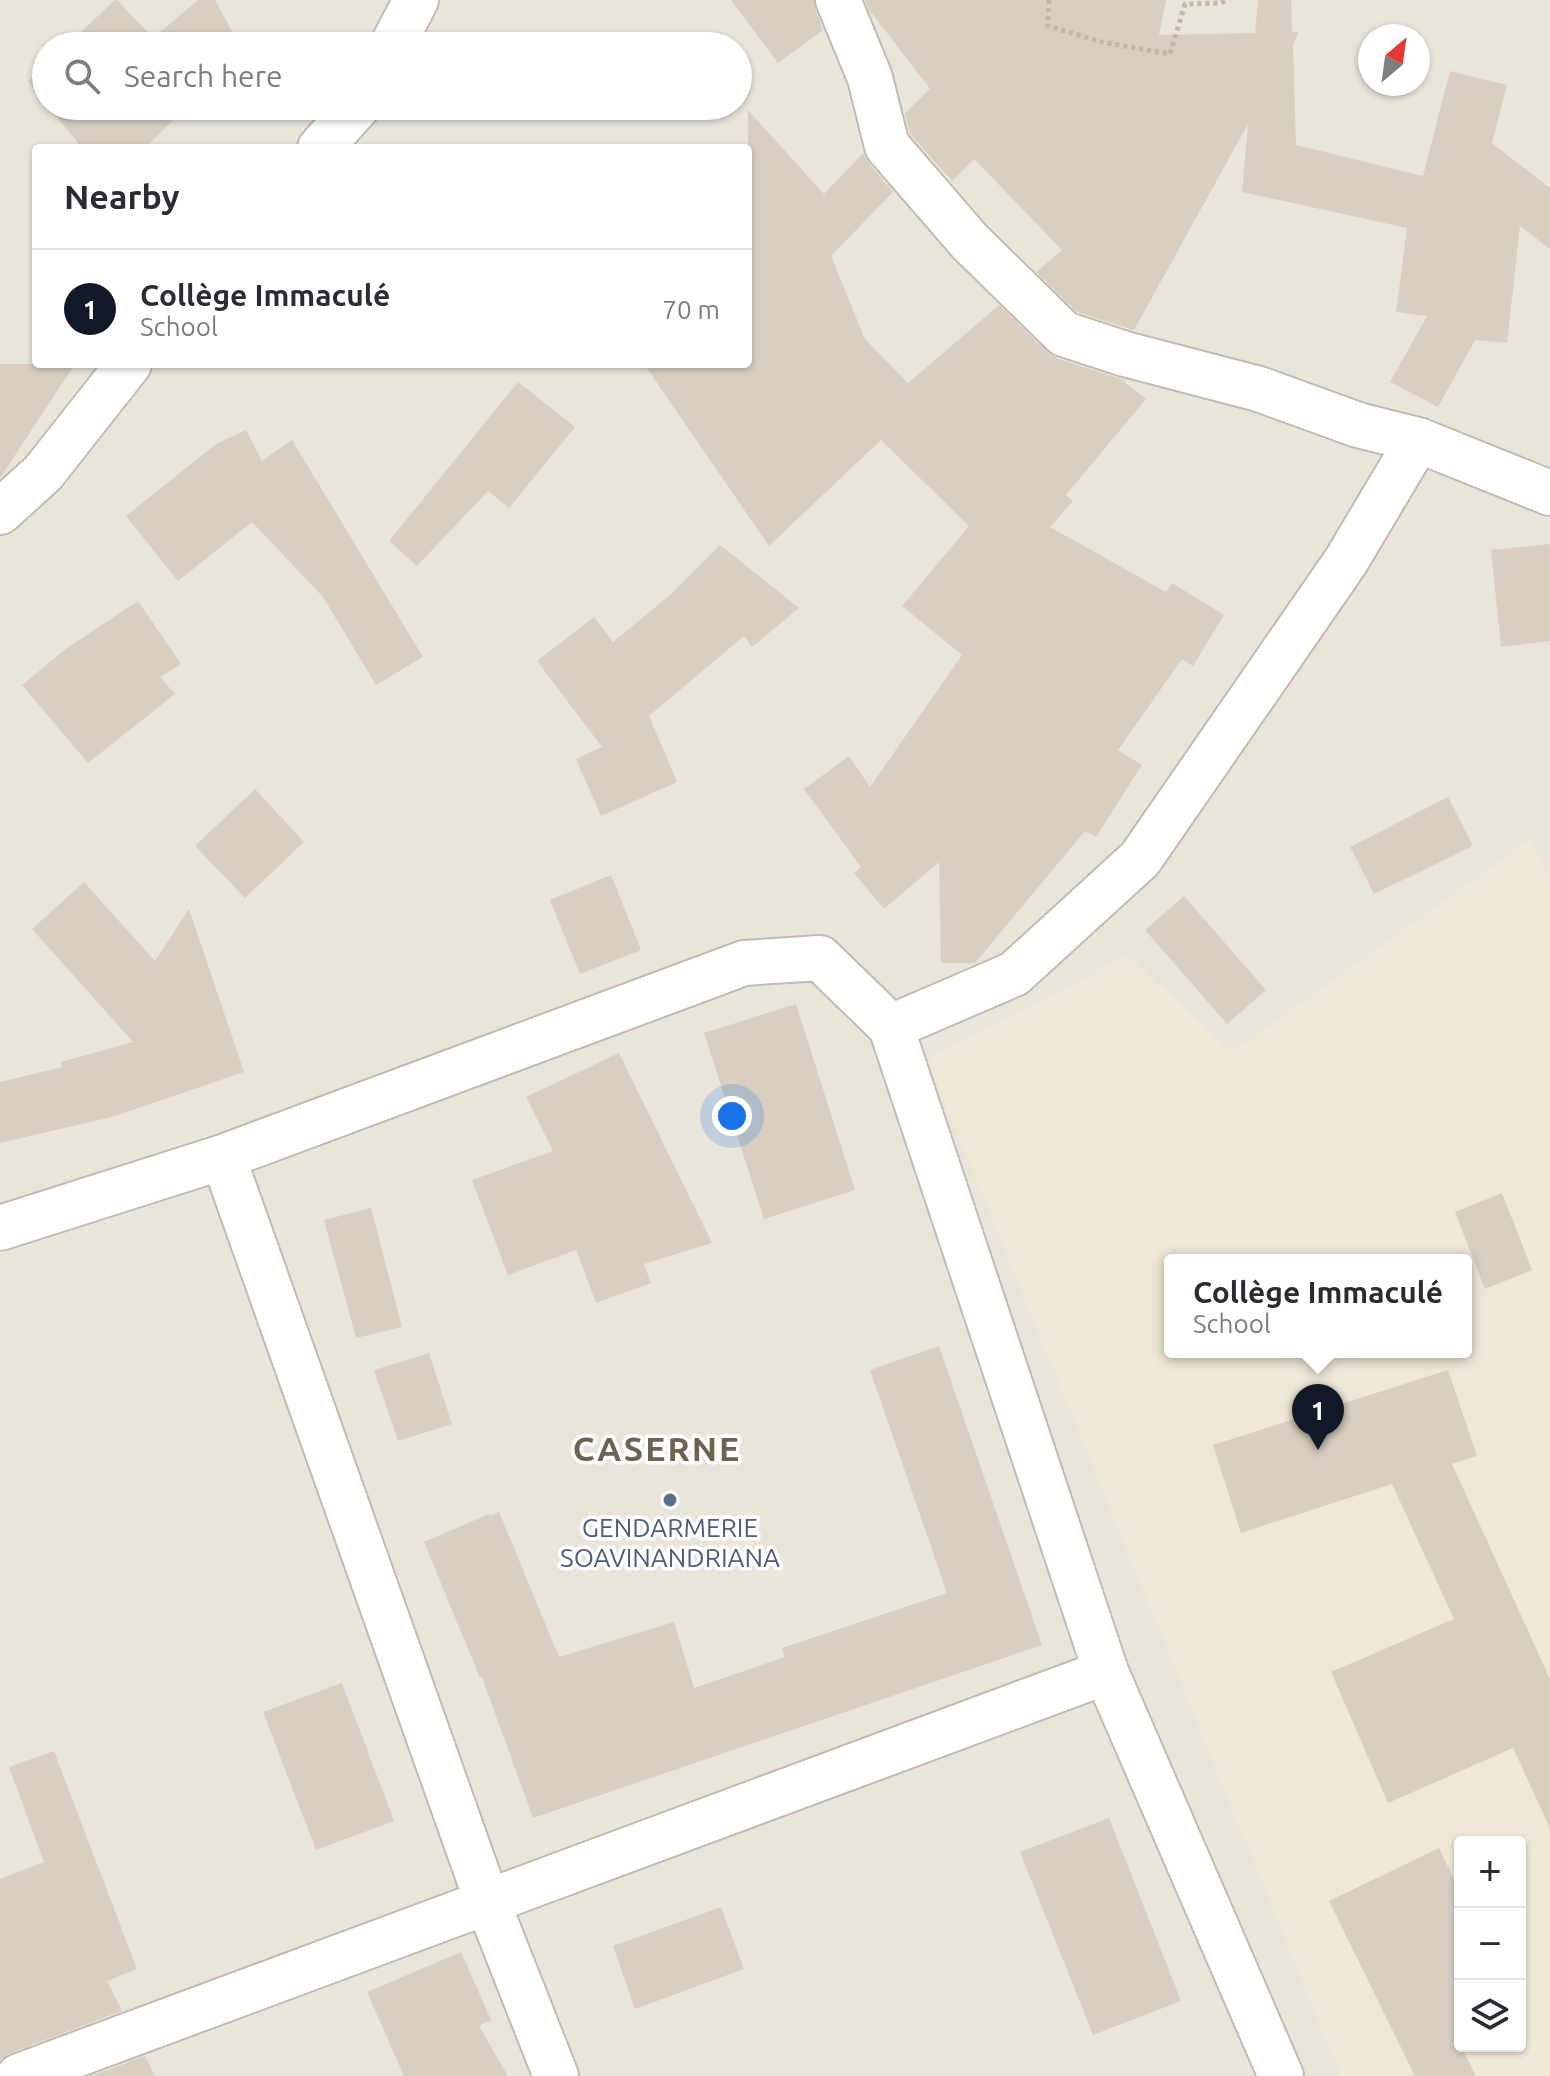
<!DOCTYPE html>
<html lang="en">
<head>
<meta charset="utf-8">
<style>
  :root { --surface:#fff; --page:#f7f7f7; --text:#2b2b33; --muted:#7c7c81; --line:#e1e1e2; --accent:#111827 }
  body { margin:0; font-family:Ubuntu,sans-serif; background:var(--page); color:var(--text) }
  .controls { position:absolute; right:24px; bottom:24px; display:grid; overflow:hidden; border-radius:8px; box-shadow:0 2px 6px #0004 }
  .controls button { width:72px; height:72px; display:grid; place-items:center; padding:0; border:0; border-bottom:2px solid var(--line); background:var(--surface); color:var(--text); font:40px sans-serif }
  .compass { position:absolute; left:1358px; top:24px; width:72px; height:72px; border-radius:50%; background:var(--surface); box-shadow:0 2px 6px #0004; rotate:29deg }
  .you { position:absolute; left:732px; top:1116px; width:28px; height:28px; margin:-20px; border:6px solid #fff; border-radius:50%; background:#1a73e8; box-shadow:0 0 0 12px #1a73e833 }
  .badge { display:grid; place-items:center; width:52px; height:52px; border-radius:50%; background:var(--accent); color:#fff; font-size:26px; font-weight:700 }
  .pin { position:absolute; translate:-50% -66px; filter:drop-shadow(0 2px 4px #0008) }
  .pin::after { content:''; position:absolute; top:42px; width:28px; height:24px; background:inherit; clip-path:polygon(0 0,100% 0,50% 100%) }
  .popup { position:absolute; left:1164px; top:1254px; width:308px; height:104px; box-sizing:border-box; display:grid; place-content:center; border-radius:8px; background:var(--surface); filter:drop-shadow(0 2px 6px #0005); font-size:26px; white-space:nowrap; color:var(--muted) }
  .popup b { font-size:30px; color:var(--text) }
  .popup::after { content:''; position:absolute; left:50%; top:100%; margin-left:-16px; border:16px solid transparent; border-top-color:var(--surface) }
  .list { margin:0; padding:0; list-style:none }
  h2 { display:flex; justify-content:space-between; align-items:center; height:104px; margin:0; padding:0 32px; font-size:34px }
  h2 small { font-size:26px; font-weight:400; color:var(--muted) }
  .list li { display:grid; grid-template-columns:52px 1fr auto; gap:24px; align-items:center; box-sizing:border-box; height:120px; padding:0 32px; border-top:2px solid var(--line) }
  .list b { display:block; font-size:30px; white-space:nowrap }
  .list p { margin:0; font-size:26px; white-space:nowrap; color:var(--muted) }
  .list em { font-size:26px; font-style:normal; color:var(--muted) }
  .icon { flex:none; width:44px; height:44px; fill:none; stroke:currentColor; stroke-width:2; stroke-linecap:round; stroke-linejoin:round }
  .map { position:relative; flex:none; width:1550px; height:2076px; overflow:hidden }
  .search { position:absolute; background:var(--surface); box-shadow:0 2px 6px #0004; left:32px; top:32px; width:720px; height:88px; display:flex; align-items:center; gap:20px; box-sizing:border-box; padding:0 28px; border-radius:44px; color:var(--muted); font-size:30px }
  .panel { position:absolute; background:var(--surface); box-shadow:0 2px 6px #0004; left:32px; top:144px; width:720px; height:224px; border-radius:8px }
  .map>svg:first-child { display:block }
  .residential { fill:#eae5da; fill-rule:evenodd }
  .education { fill:#efe8d6; fill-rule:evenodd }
  .building { fill:#d8cfc1 }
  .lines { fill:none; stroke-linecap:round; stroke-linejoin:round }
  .minor-casing { stroke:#c2bbae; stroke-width:48 }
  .path { stroke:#c4b79f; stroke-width:5; stroke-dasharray:4 4; stroke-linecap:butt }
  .minor { stroke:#fff; stroke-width:44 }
  .service-dot { fill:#5c6f8a; stroke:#fff; stroke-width:3 }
  .labels { text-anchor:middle; stroke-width:7; stroke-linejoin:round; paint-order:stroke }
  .service-label { font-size:26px; fill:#4e5e75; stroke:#fff }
  .district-label { font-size:34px; font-weight:bold; letter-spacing:2px; fill:#6e6250; stroke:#fff }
</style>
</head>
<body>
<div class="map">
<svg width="1550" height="2076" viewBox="0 0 1550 2076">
  <rect width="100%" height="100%" fill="#f6f3ec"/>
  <path class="residential" d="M0,0H1550V2076H0ZM1370,36H1418V84H1370ZM46,46H738V106H46ZM36,148H748V364H36ZM1170,1260H1466V1352H1170ZM1460,1842H1520V2046H1460Z"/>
  <path class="education" d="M1531,839L1550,878V2076H1341L927,1059L1129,955L1231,1053ZM1170,1260H1466V1352H1170ZM1460,1842H1520V2046H1460Z"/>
  <g class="building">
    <path d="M115,0H117L153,38L198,0H215L240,46H66Z"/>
    <path d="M731,0H814L815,9L823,30L778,63Z"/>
    <path d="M865,0H1166L1159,35L1255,33L1258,0H1291L1292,32H1299L1293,44L1296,145L1423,176L1450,71L1507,85L1492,143L1550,188V249L1520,226L1507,343L1475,340L1438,407L1390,382L1427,316L1396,312L1407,228L1242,192L1248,124L1134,330L1077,312L1036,272L1062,250L974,159L952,181L910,134L905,113L930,89L868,8Z"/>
    <path d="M46,64V104L28,81Z"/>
    <path d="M48,106H187L145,148H82Z"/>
    <path d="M748,110L824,194L863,153L868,162L893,192L831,256L865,339L908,383L999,305L1047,352L1056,358L1121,379L1146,399L1066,495L1073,501L1050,527L1166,592L1172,583L1224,615L1193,666L1182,659L1118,750L1142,765L1096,837L1085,831L975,963H941L939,862L884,909L854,873L861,867L804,789L849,756L870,787L962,655L902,606L969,526L881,440L769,546L644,364H748Z"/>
    <path d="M0,364H75L0,478Z"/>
    <path d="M518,382L575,427L509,508L488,491L417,566L389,541Z"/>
    <path d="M246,430L262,461L292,440L423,657L376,685L323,597L252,522L178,581L126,516L216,444Z"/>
    <path d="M1550,544V641L1501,647L1491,550Z"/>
    <path d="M720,545L799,608L752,647L744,636L649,716L677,782L601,816L576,759L602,747L537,661L594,617L613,642L670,595Z"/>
    <path d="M138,601L181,664L160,677L175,694L88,763L22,685L67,648Z"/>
    <path d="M255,789L304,842L245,898L195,846Z"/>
    <path d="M1448,797L1473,846L1374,894L1350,847Z"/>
    <path d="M611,875L641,950L580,974L550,900Z"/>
    <path d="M84,882L155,961L189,909L244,1072L112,1117L0,1143V1082L62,1067L61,1062L133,1042L32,929Z"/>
    <path d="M1184,896L1266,990L1227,1024L1145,930Z"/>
    <path d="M796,1004L855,1190L764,1219L704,1033Z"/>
    <path d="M619,1053L712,1243L644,1264L651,1283L596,1303L576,1250L508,1275L472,1180L553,1151L526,1097Z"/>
    <path d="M1502,1193L1532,1270L1485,1289L1455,1212Z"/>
    <path d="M371,1208L402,1327L356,1338L324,1220Z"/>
    <path d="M939,1346L1042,1645L533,1818L482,1677L480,1678L424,1542L489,1514L490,1516L499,1512L559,1657L674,1622L694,1688L785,1657L782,1648L947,1593L870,1370Z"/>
    <path d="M429,1353L452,1424L398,1441L374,1370Z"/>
    <path d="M1448,1370L1477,1456L1452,1464L1550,1679V1828L1513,1748L1388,1803L1331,1672L1454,1619L1392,1484L1241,1533L1213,1445Z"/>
    <path d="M342,1683L394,1821L316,1850L263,1712Z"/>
    <path d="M54,1751L137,1969L107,1981L122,2011L10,2053L0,2060V1879L44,1862L9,1767Z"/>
    <path d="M1109,1818L1181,2001L1093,2035L1020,1852Z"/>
    <path d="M1439,1848L1460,1892V2046H1467L1462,2049L1476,2076H1415L1329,1901Z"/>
    <path d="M721,1907L744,1969L635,2009L613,1946Z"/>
    <path d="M461,1952L491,2020L479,2026L508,2076H404L367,1992Z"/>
    <path d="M145,2056L155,2076H91Z"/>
  </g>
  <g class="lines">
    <g class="minor-casing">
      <g id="minor">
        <path d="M838,0L870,78L887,146L970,242L1064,334L1125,354L1259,389L1358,425L1418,440"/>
        <path d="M392,46L416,0"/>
        <path d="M320,148L358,106"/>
        <path d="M0,512L43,473L129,364"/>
        <path d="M891,1027L1014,974L1140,859L1346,561L1418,440L1550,493"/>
        <path d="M223,1157L487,1901L556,2076"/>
        <path d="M0,1228L223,1157L744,963L820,958L891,1027L1106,1672L1281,2076"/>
        <path d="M19,2076L1106,1672"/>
      </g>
    </g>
    <path class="path" d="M1049,0L1048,26L1102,42L1170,54L1185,4L1221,3L1226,0"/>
    <use href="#minor" class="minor"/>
  </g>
  <circle class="service-dot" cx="670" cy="1500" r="8"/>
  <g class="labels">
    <g class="service-label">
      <text x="670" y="1537">GENDARMERIE<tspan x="670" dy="30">SOAVINANDRIANA</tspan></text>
    </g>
    <g class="district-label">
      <text x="657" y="1461">CASERNE</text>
    </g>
  </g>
</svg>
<div class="controls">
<button>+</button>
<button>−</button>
<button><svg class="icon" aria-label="layers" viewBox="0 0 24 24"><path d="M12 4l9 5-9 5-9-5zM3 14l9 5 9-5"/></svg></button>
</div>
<svg class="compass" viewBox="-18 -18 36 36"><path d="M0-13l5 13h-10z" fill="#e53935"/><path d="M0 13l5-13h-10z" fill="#7c7c81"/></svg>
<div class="you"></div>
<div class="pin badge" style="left:1318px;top:1450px">1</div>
<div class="popup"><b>Collège Immaculé</b>School</div>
<div class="search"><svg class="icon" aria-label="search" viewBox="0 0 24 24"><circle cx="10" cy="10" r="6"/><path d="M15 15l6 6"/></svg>Search here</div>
<section class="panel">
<h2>Nearby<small></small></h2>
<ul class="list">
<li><span class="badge">1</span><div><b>Collège Immaculé</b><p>School</p></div><em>70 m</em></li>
</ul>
</section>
</div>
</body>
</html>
